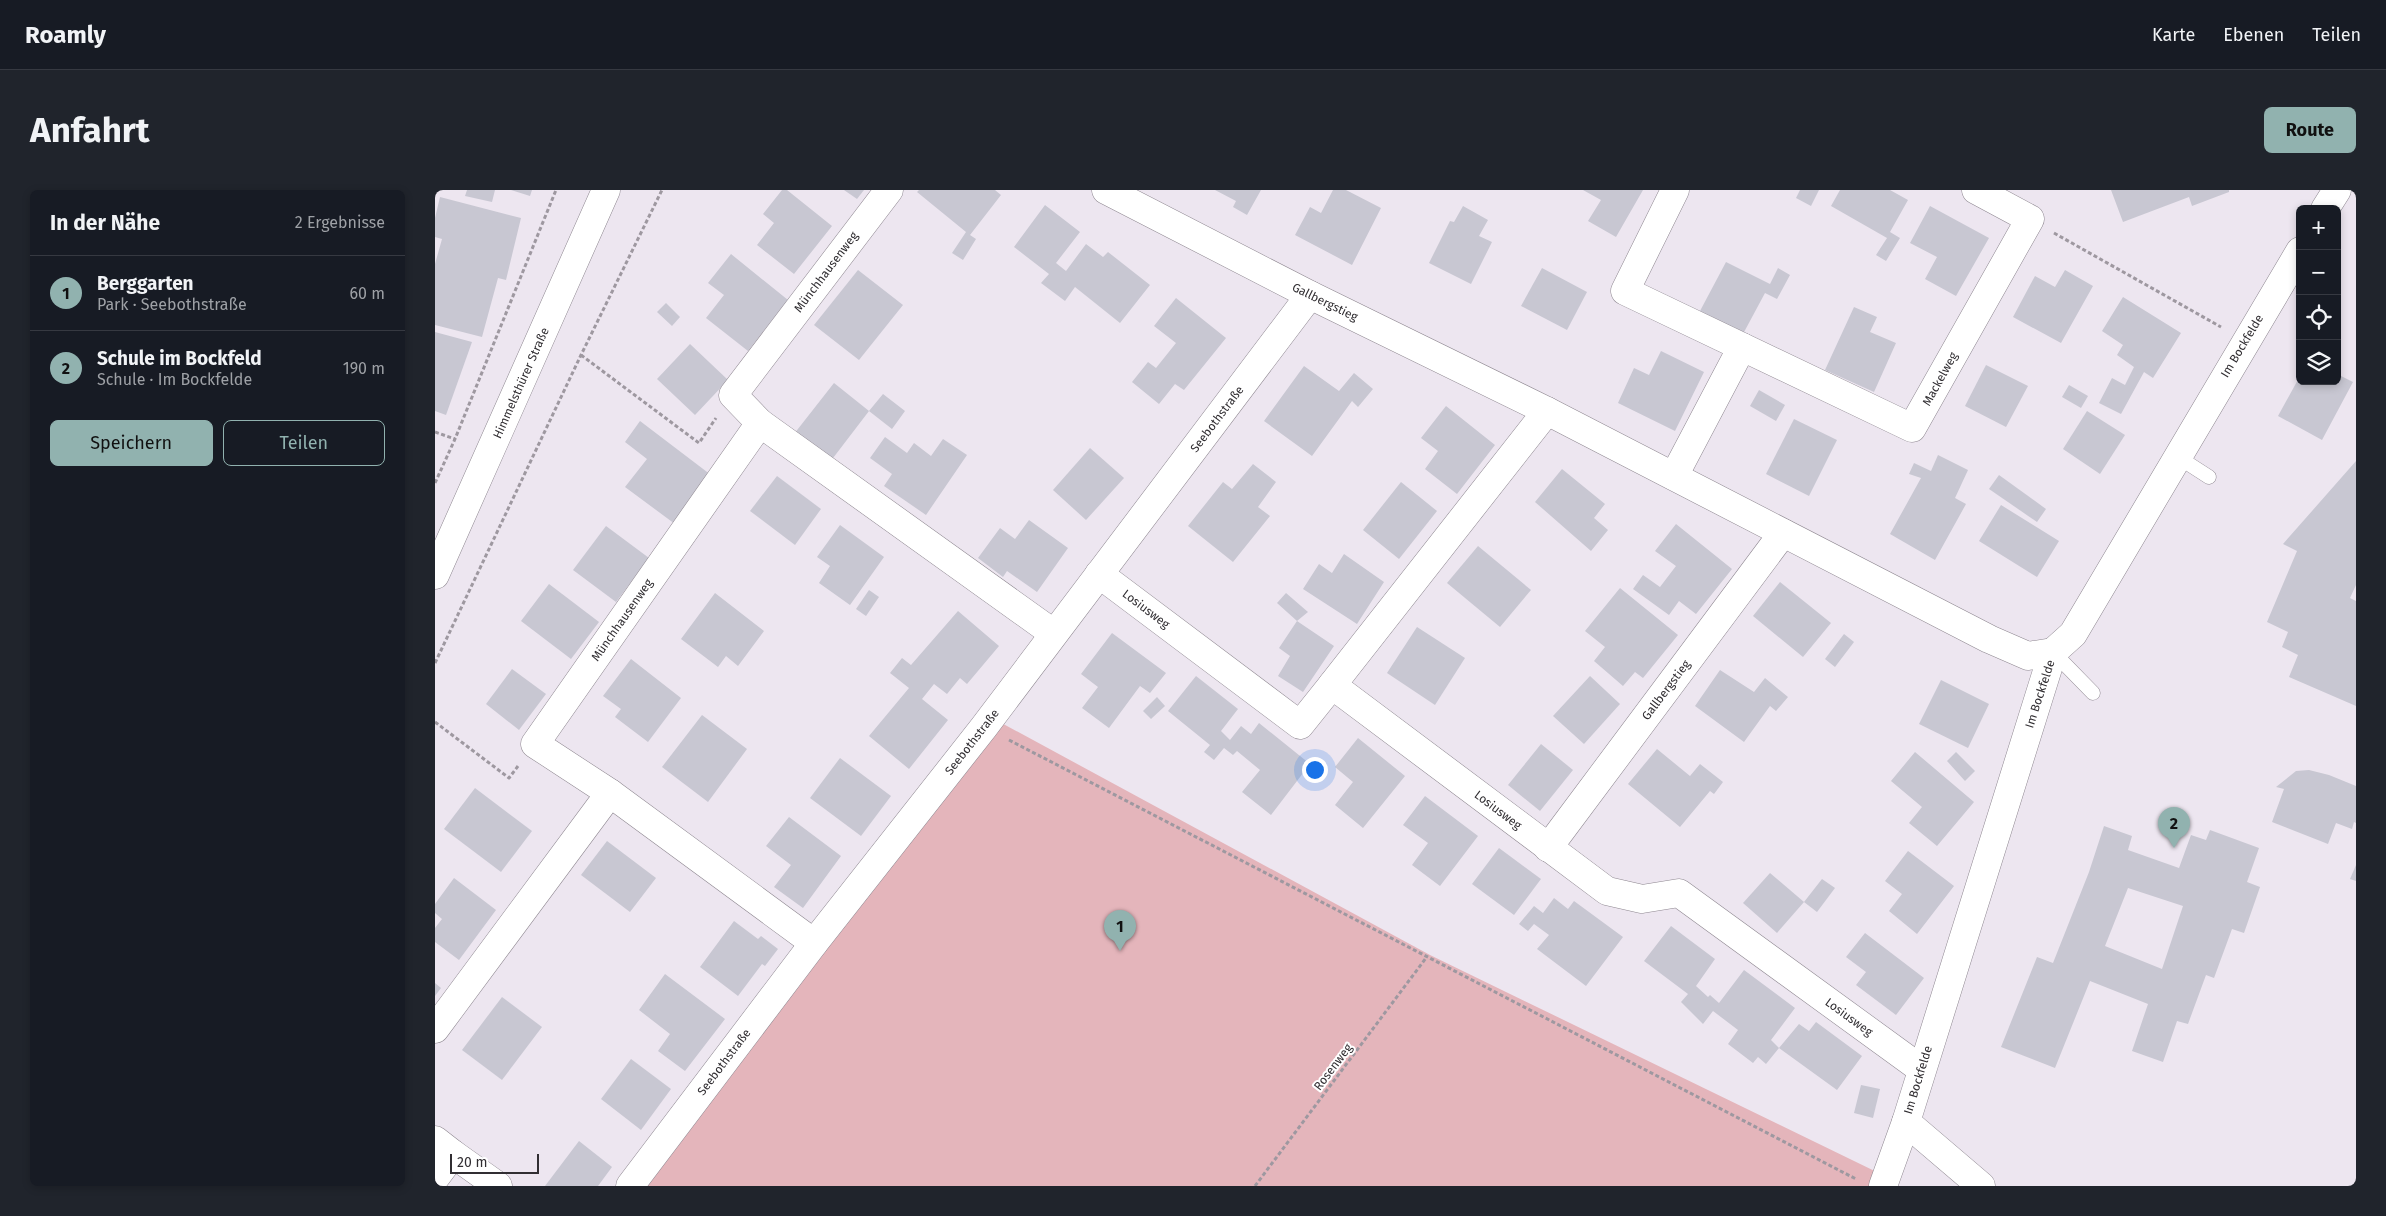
<!DOCTYPE html>
<html lang="de">
<head>
<meta charset="utf-8">
<style>
  :root { --surface:#171b24; --page:#20242c; --text:#f1f3f6; --muted:#9ea1a6; --line:#363941; --accent:#91b2af }
  body { margin:0; font-family:"Fira Sans",sans-serif; background:var(--page); color:var(--text) }
  .controls { position:absolute; right:15px; top:15px; display:grid; overflow:hidden; border-radius:8px; box-shadow:0 2px 8px #0003 }
  .controls button { width:45px; height:45px; display:grid; place-items:center; padding:0; border:0; border-bottom:1px solid var(--line); background:var(--surface); color:var(--text); font:25px sans-serif }
  .scale { position:absolute; left:15px; bottom:12px; width:89px; box-sizing:border-box; padding-left:5px; border:2px solid #312e32; border-top:0; font-size:14px; line-height:18px; white-space:nowrap; color:#312e32; -webkit-text-stroke:4px #fff; paint-order:stroke }
  .you { position:absolute; left:879px; top:579px; width:18px; height:18px; margin:-12px; border:4px solid #fff; border-radius:50%; background:#1a73e8; box-shadow:0 0 0 8px #1a73e833 }
  .badge { display:grid; place-items:center; width:32px; height:32px; border-radius:50%; background:var(--accent); color:#111; font-size:16px; font-weight:700 }
  .pin { position:absolute; translate:-50% -41px; filter:drop-shadow(0 1px 2px #0008) }
  .pin::after { content:''; position:absolute; top:26px; width:18px; height:15px; background:inherit; clip-path:polygon(0 0,100% 0,50% 100%) }
  .list { margin:0; padding:0; list-style:none }
  h2 { display:flex; justify-content:space-between; align-items:center; height:65px; margin:0; padding:0 20px; font-size:21px }
  h2 small { font-size:16px; font-weight:400; color:var(--muted) }
  .list li { display:grid; grid-template-columns:32px 1fr auto; gap:15px; align-items:center; box-sizing:border-box; height:75px; padding:0 20px; border-top:1px solid var(--line) }
  .list b { display:block; font-size:19px; white-space:nowrap }
  .list p { margin:0; font-size:16px; white-space:nowrap; color:var(--muted) }
  .list em { font-size:16px; font-style:normal; color:var(--muted) }
  .actions { display:flex; gap:10px; padding:15px 20px }
  .actions a { flex:1; padding:11px 0; border:1px solid var(--accent); border-radius:8px; text-align:center; font-size:18px; color:var(--accent) }
  .actions .main { background:var(--accent); color:#111 }
  .icon { flex:none; width:28px; height:28px; fill:none; stroke:currentColor; stroke-width:2; stroke-linecap:round; stroke-linejoin:round }
  .map { position:relative; flex:none; width:1921px; height:996px; overflow:hidden; border-radius:8px }
  header { display:flex; align-items:center; gap:30px; box-sizing:border-box; height:70px; padding:0 25px; background:var(--surface); border-bottom:1px solid var(--line) }
  header strong { font-size:24px }
  nav { display:flex; gap:28px; margin-inline-start:auto; font-size:18px }
  .intro { display:flex; align-items:center; justify-content:space-between; box-sizing:border-box; height:120px; padding:0 30px }
  h1 { margin:0; font-size:35px }
  .button { padding:12px 22px; border-radius:8px; background:var(--accent); color:#111; font-size:18px; font-weight:700 }
  main { display:flex; gap:30px; padding:0 30px }
  aside { flex:1; background:var(--surface); border-radius:8px; box-shadow:0 2px 8px #0003 }
  .map>svg:first-child { display:block }
  .green { fill:#e4b5bb }
  .building { fill:#c8c7d2; fill-rule:evenodd }
  .lines { fill:none; stroke-linecap:round; stroke-linejoin:round }
  .service-casing { stroke:#8e8790; stroke-width:15 }
  .minor-casing { stroke:#8e8790; stroke-width:29 }
  .tertiary-casing { stroke:#8e8790; stroke-width:29 }
  .path { stroke:#9e98a0; stroke-width:3; stroke-dasharray:4 2.5; stroke-linecap:butt }
  .service { stroke:#fff; stroke-width:14 }
  .minor { stroke:#fff; stroke-width:28 }
  .tertiary { stroke:#fff; stroke-width:28 }
  .labels { text-anchor:middle; stroke-width:4; stroke-linejoin:round; paint-order:stroke }
  .street-label { font-size:12px; fill:#312e32; stroke:#fff }
</style>
</head>
<body>
<header>
<strong>Roamly</strong>
<nav><a>Karte</a><a>Ebenen</a><a>Teilen</a></nav>
</header>
<div class="intro"><h1>Anfahrt</h1><a class="button">Route</a></div>
<main>
<aside>
<h2>In der Nähe<small>2 Ergebnisse</small></h2>
<ul class="list">
<li><span class="badge">1</span><div><b>Berggarten</b><p>Park · Seebothstraße</p></div><em>60 m</em></li>
<li><span class="badge">2</span><div><b>Schule im Bockfeld</b><p>Schule · Im Bockfelde</p></div><em>190 m</em></li>
</ul>
<div class="actions"><a class="main">Speichern</a><a>Teilen</a></div>
</aside>
<div class="map">
<svg width="1921" height="996" viewBox="0 0 1921 996">
  <rect width="100%" height="100%" fill="#ede6f0"/>
  <path class="green" d="M561,530L995,765L1454,988L1451,996H210Z"/>
  <g class="building">
    <path d="M32,0H60L57,12L30,6Z"/>
    <path d="M76,0H97L95,6Z"/>
    <path d="M347,0H352L397,36L359,84L322,55L339,33L328,24Z"/>
    <path d="M409,0H429L422,9Z"/>
    <path d="M484,0H560L566,5L535,45L541,49L528,70L517,63L531,42L482,2Z"/>
    <path d="M780,0H826L812,25L798,17L801,11Z"/>
    <path d="M898,0H911L946,18L917,75L860,45L875,17L886,23Z"/>
    <path d="M1148,0H1208L1181,47L1153,31L1166,10Z"/>
    <path d="M1365,0H1384L1376,16L1361,8Z"/>
    <path d="M1405,0H1455L1473,10L1455,42L1465,48L1451,71L1441,65L1452,48L1396,16Z"/>
    <path d="M1676,0H1794V2L1757,16L1754,7L1688,32Z"/>
    <path d="M5,7L86,28L71,90L63,88L47,147L0,135V74L7,49L0,47V28Z"/>
    <path d="M610,15L645,42L621,73L631,81L651,54L668,67L673,62L715,95L685,133L640,97L630,111L606,93L614,84L579,57Z"/>
    <path d="M1028,16L1053,30L1044,46L1057,52L1036,94L994,73L1015,31L1019,32Z"/>
    <path d="M1495,16L1554,48L1521,106L1490,89L1502,67L1475,53Z"/>
    <path d="M296,64L353,110L313,161L271,128L289,105L273,93Z"/>
    <path d="M1291,72L1335,94L1343,78L1355,85L1342,109L1330,103L1308,144L1265,121Z"/>
    <path d="M1107,78L1152,102L1132,140L1086,116Z"/>
    <path d="M423,80L468,115L424,170L379,135Z"/>
    <path d="M1630,80L1658,96L1626,153L1578,127L1600,86L1620,97Z"/>
    <path d="M1688,107L1746,143L1718,188L1709,182L1686,224L1664,213L1677,188L1690,195L1699,177L1682,165L1688,155L1667,141Z"/>
    <path d="M741,108L791,148L749,200L740,194L724,214L697,192L713,172L721,178L741,153L719,136Z"/>
    <path d="M231,113L245,127L237,136L222,122Z"/>
    <path d="M1419,117L1442,127L1435,142L1461,153L1439,202L1390,180Z"/>
    <path d="M0,142L37,152L11,225L0,221Z"/>
    <path d="M255,154L293,190L260,225L222,189Z"/>
    <path d="M1226,161L1269,182L1240,241L1183,213L1199,178L1214,185Z"/>
    <path d="M1551,175L1593,196L1571,237L1530,216Z"/>
    <path d="M869,176L904,201L919,183L938,199L923,217L917,211L877,266L829,231Z"/>
    <path d="M1902,184L1918,192L1887,250L1843,226L1865,186V191H1902Z"/>
    <path d="M399,193L434,221L448,204L470,221L457,239L434,221L395,272L359,244Z"/>
    <path d="M1634,195L1653,206L1646,218L1627,207Z"/>
    <path d="M1324,200L1350,215L1341,231L1315,216Z"/>
    <path d="M1011,216L1060,255L1022,304L990,279L1003,261L986,248Z"/>
    <path d="M1652,221L1690,245L1665,284L1628,259Z"/>
    <path d="M1359,229L1402,250L1374,306L1331,284Z"/>
    <path d="M205,231L276,285L240,334L190,297L212,269L190,252Z"/>
    <path d="M450,247L472,263L479,253L496,266L508,249L532,265L491,325L449,296L457,284L435,268Z"/>
    <path d="M655,258L689,288L651,330L618,300Z"/>
    <path d="M1503,265L1533,280L1520,308L1531,314L1500,370L1455,344L1486,288L1474,284L1479,273L1496,281Z"/>
    <path d="M1921,271V395L1915,408L1921,411V516L1854,487L1863,465L1847,457L1853,442L1832,432L1862,361L1848,354Z"/>
    <path d="M818,274L841,292L823,317L835,326L798,372L753,336L788,292L797,299Z"/>
    <path d="M1127,279L1170,314L1159,328L1173,340L1156,361L1100,312Z"/>
    <path d="M1564,285L1611,319L1602,332L1554,299Z"/>
    <path d="M342,286L386,319L360,355L315,321Z"/>
    <path d="M966,292L1002,321L964,369L928,340Z"/>
    <path d="M1566,315L1624,351L1602,387L1544,351Z"/>
    <path d="M594,330L633,358L602,402L572,381L568,387L543,368L565,338L580,349Z"/>
    <path d="M1241,334L1297,379L1261,424L1244,411L1234,425L1198,399L1208,385L1225,397L1241,376L1220,361Z"/>
    <path d="M405,335L449,367L415,415L384,393L395,376L382,367Z"/>
    <path d="M171,336L214,368L181,412L138,380Z"/>
    <path d="M1043,356L1096,400L1065,437L1012,393Z"/>
    <path d="M909,364L949,392L922,434L868,399L884,374L897,383Z"/>
    <path d="M1345,392L1396,433L1368,467L1318,426Z"/>
    <path d="M114,394L164,432L136,469L86,431Z"/>
    <path d="M1185,398L1243,445L1208,488L1200,482L1188,496L1159,471L1170,457L1150,441Z"/>
    <path d="M434,400L444,407L431,426L421,419Z"/>
    <path d="M280,403L329,441L303,476L291,466L283,477L246,449Z"/>
    <path d="M851,403L873,422L862,431L842,413Z"/>
    <path d="M523,421L564,456L532,494L525,488L512,504L499,494L487,509L513,530L474,579L434,546L474,498L455,483L467,468L476,475Z"/>
    <path d="M862,431L899,456L868,502L843,486L855,466L844,458Z"/>
    <path d="M982,437L1030,468L1000,515L952,483Z"/>
    <path d="M677,443L731,483L715,503L705,496L674,538L647,518L663,497L646,484Z"/>
    <path d="M1409,444L1419,452L1400,477L1390,469Z"/>
    <path d="M196,469L246,508L213,552L180,527L186,519L168,506Z"/>
    <path d="M77,479L111,504L84,540L51,514Z"/>
    <path d="M1285,480L1319,502L1330,488L1353,507L1341,521L1335,516L1309,552L1260,516Z"/>
    <path d="M761,486L803,519L786,541L795,550L806,536L816,544L824,533L875,574L836,625L807,602L825,580L802,561L798,565L789,558L779,570L769,562L775,555L733,521Z"/>
    <path d="M1155,486L1185,514L1149,554L1118,526Z"/>
    <path d="M1506,490L1554,514L1533,558L1484,534Z"/>
    <path d="M722,507L730,516L716,529L708,521Z"/>
    <path d="M267,525L312,559L273,612L227,577Z"/>
    <path d="M923,548L970,586L928,638L900,615L918,592L900,577Z"/>
    <path d="M1106,554L1138,580L1105,621L1073,595Z"/>
    <path d="M1222,559L1255,586L1265,574L1288,592L1279,604L1275,601L1245,637L1193,594Z"/>
    <path d="M1480,562L1539,612L1502,656L1474,633L1487,617L1456,591Z"/>
    <path d="M1521,562L1540,581L1530,591L1512,571Z"/>
    <path d="M405,568L456,606L426,646L375,608Z"/>
    <path d="M1874,580L1894,585L1921,596V633L1919,632L1917,639L1901,633L1893,654L1837,632L1849,599L1841,597L1861,581Z"/>
    <path d="M40,598L97,641L66,682L9,639Z"/>
    <path d="M990,606L1043,646L1005,696L977,675L993,653L968,635Z"/>
    <path d="M354,627L406,666L368,718L339,697L356,675L331,656Z"/>
    <path d="M1669,636L1697,646L1693,660L1744,678L1756,645L1771,650L1775,640L1824,658L1812,692L1825,697L1809,743L1797,739L1779,788L1771,785L1753,834L1742,831L1728,872L1697,861L1713,814L1655,791L1620,878L1566,857L1602,767L1618,773L1654,682ZM1693,698L1748,716L1727,779L1670,756Z"/>
    <path d="M172,651L221,688L195,722L146,685Z"/>
    <path d="M1064,658L1106,689L1079,725L1037,694Z"/>
    <path d="M1473,661L1519,696L1482,744L1454,721L1467,704L1450,691Z"/>
    <path d="M1921,675V691L1915,689Z"/>
    <path d="M1335,683L1369,712L1342,743L1308,713Z"/>
    <path d="M19,688L61,720L24,770L0,752V738L7,729L0,723V714Z"/>
    <path d="M1387,689L1400,698L1382,722L1369,712Z"/>
    <path d="M1119,708L1133,719L1139,711L1188,747L1151,796L1102,759L1114,745L1099,734L1093,741L1084,734L1099,716L1108,723Z"/>
    <path d="M299,731L323,749L326,746L343,759L330,776L327,774L303,806L265,777Z"/>
    <path d="M1236,736L1280,769L1261,796L1273,807L1275,805L1284,813L1309,780L1360,818L1336,850L1344,858L1331,874L1323,867L1318,873L1293,854L1303,840L1278,821L1268,834L1246,812L1253,804L1209,771Z"/>
    <path d="M1430,743L1489,788L1461,825L1421,795L1431,782L1411,767Z"/>
    <path d="M230,784L290,829L250,881L223,861L235,844L204,820Z"/>
    <path d="M0,793L6,798L0,806Z"/>
    <path d="M67,807L107,837L67,890L27,860Z"/>
    <path d="M1381,832L1427,866L1402,900L1344,858L1364,834L1374,841Z"/>
    <path d="M196,869L236,899L206,940L166,909Z"/>
    <path d="M1426,895L1445,899L1438,928L1419,923Z"/>
    <path d="M144,951L177,977L163,996H110Z"/>
  </g>
  <g class="lines">
    <g class="service-casing">
      <g id="service">
        <path d="M1743,267L1774,287"/>
        <path d="M1618,462L1658,503"/>
      </g>
    </g>
    <g class="minor-casing">
      <g id="minor">
        <path d="M671,0L875,105L1112,221L1554,449L1593,466L1618,462"/>
        <path d="M1240,0L1190,101L1477,238L1595,29L1541,0"/>
        <path d="M1890,19L1902,0"/>
        <path d="M325,233L298,205L454,0"/>
        <path d="M1239,286L1307,157"/>
        <path d="M664,384L865,535L897,495L1172,701L1207,709L1244,703L1486,879"/>
        <path d="M897,495L1112,221"/>
        <path d="M175,603L100,554L325,233L618,443"/>
        <path d="M1113,658L1348,343"/>
        <path d="M0,839L175,603L379,753"/>
        <path d="M1471,932L1546,996"/>
        <path d="M0,950L18,964"/>
        <path d="M0,988L18,964L63,996"/>
        <path d="M195,996L379,753L549,537L875,105"/>
        <path d="M1448,996L1471,932L1618,462L1638,444L1865,61"/>
      </g>
    </g>
    <g class="tertiary-casing">
      <path id="tertiary" d="M0,385L171,0"/>
    </g>
    <g class="path">
      <path d="M1619,43L1786,137"/>
      <path d="M146,165L264,253L281,228"/>
      <path d="M0,242L20,249"/>
      <path d="M0,293L20,249L121,0"/>
      <path d="M0,473L146,165L227,0"/>
      <path d="M0,532L74,588L83,576"/>
      <path d="M574,550L1421,989"/>
      <path d="M820,996L991,768"/>
    </g>
    <use href="#service" class="service"/>
    <use href="#minor" class="minor"/>
    <use href="#tertiary" class="tertiary"/>
  </g>
  <g class="labels">
    <g class="street-label">
      <text transform="translate(391 82) rotate(-53)" y="4">Münchhausenweg</text>
      <text transform="translate(890 112) rotate(26)" y="4">Gallbergstieg</text>
      <text transform="translate(1807 156) rotate(-59)" y="4">Im Bockfelde</text>
      <text transform="translate(1505 189) rotate(-61)" y="4">Mackelweg</text>
      <text transform="translate(86 193) rotate(-66)" y="4">Himmelsthürer Straße</text>
      <text transform="translate(782 229) rotate(-53)" y="4">Seebothstraße</text>
      <text transform="translate(711 419) rotate(37)" y="4">Losiusweg</text>
      <text transform="translate(187 430) rotate(-55)" y="4">Münchhausenweg</text>
      <text transform="translate(1231 500) rotate(-53)" y="4">Gallbergstieg</text>
      <text transform="translate(1605 504) rotate(-72)" y="4">Im Bockfelde</text>
      <text transform="translate(537 552) rotate(-52)" y="4">Seebothstraße</text>
      <text transform="translate(1063 620) rotate(37)" y="4">Losiusweg</text>
      <text transform="translate(1414 827) rotate(36)" y="4">Losiusweg</text>
      <text transform="translate(289 872) rotate(-53)" y="4">Seebothstraße</text>
      <text transform="translate(898 877) rotate(-53)" y="4">Rosenweg</text>
      <text transform="translate(1483 890) rotate(-73)" y="4">Im Bockfelde</text>
    </g>
  </g>
</svg>
<div class="controls">
<button>+</button>
<button>−</button>
<button><svg class="icon" aria-label="locate" viewBox="0 0 24 24"><circle cx="12" cy="12" r="6"/><path d="M12 2v4M12 18v4M2 12h4M18 12h4"/></svg></button>
<button><svg class="icon" aria-label="layers" viewBox="0 0 24 24"><path d="M12 4l9 5-9 5-9-5zM3 14l9 5 9-5"/></svg></button>
</div>
<div class="scale">20 m</div>
<div class="you"></div>
<div class="pin badge" style="left:685px;top:761px">1</div>
<div class="pin badge" style="left:1739px;top:658px">2</div>
</div>
</main>
</body>
</html>
